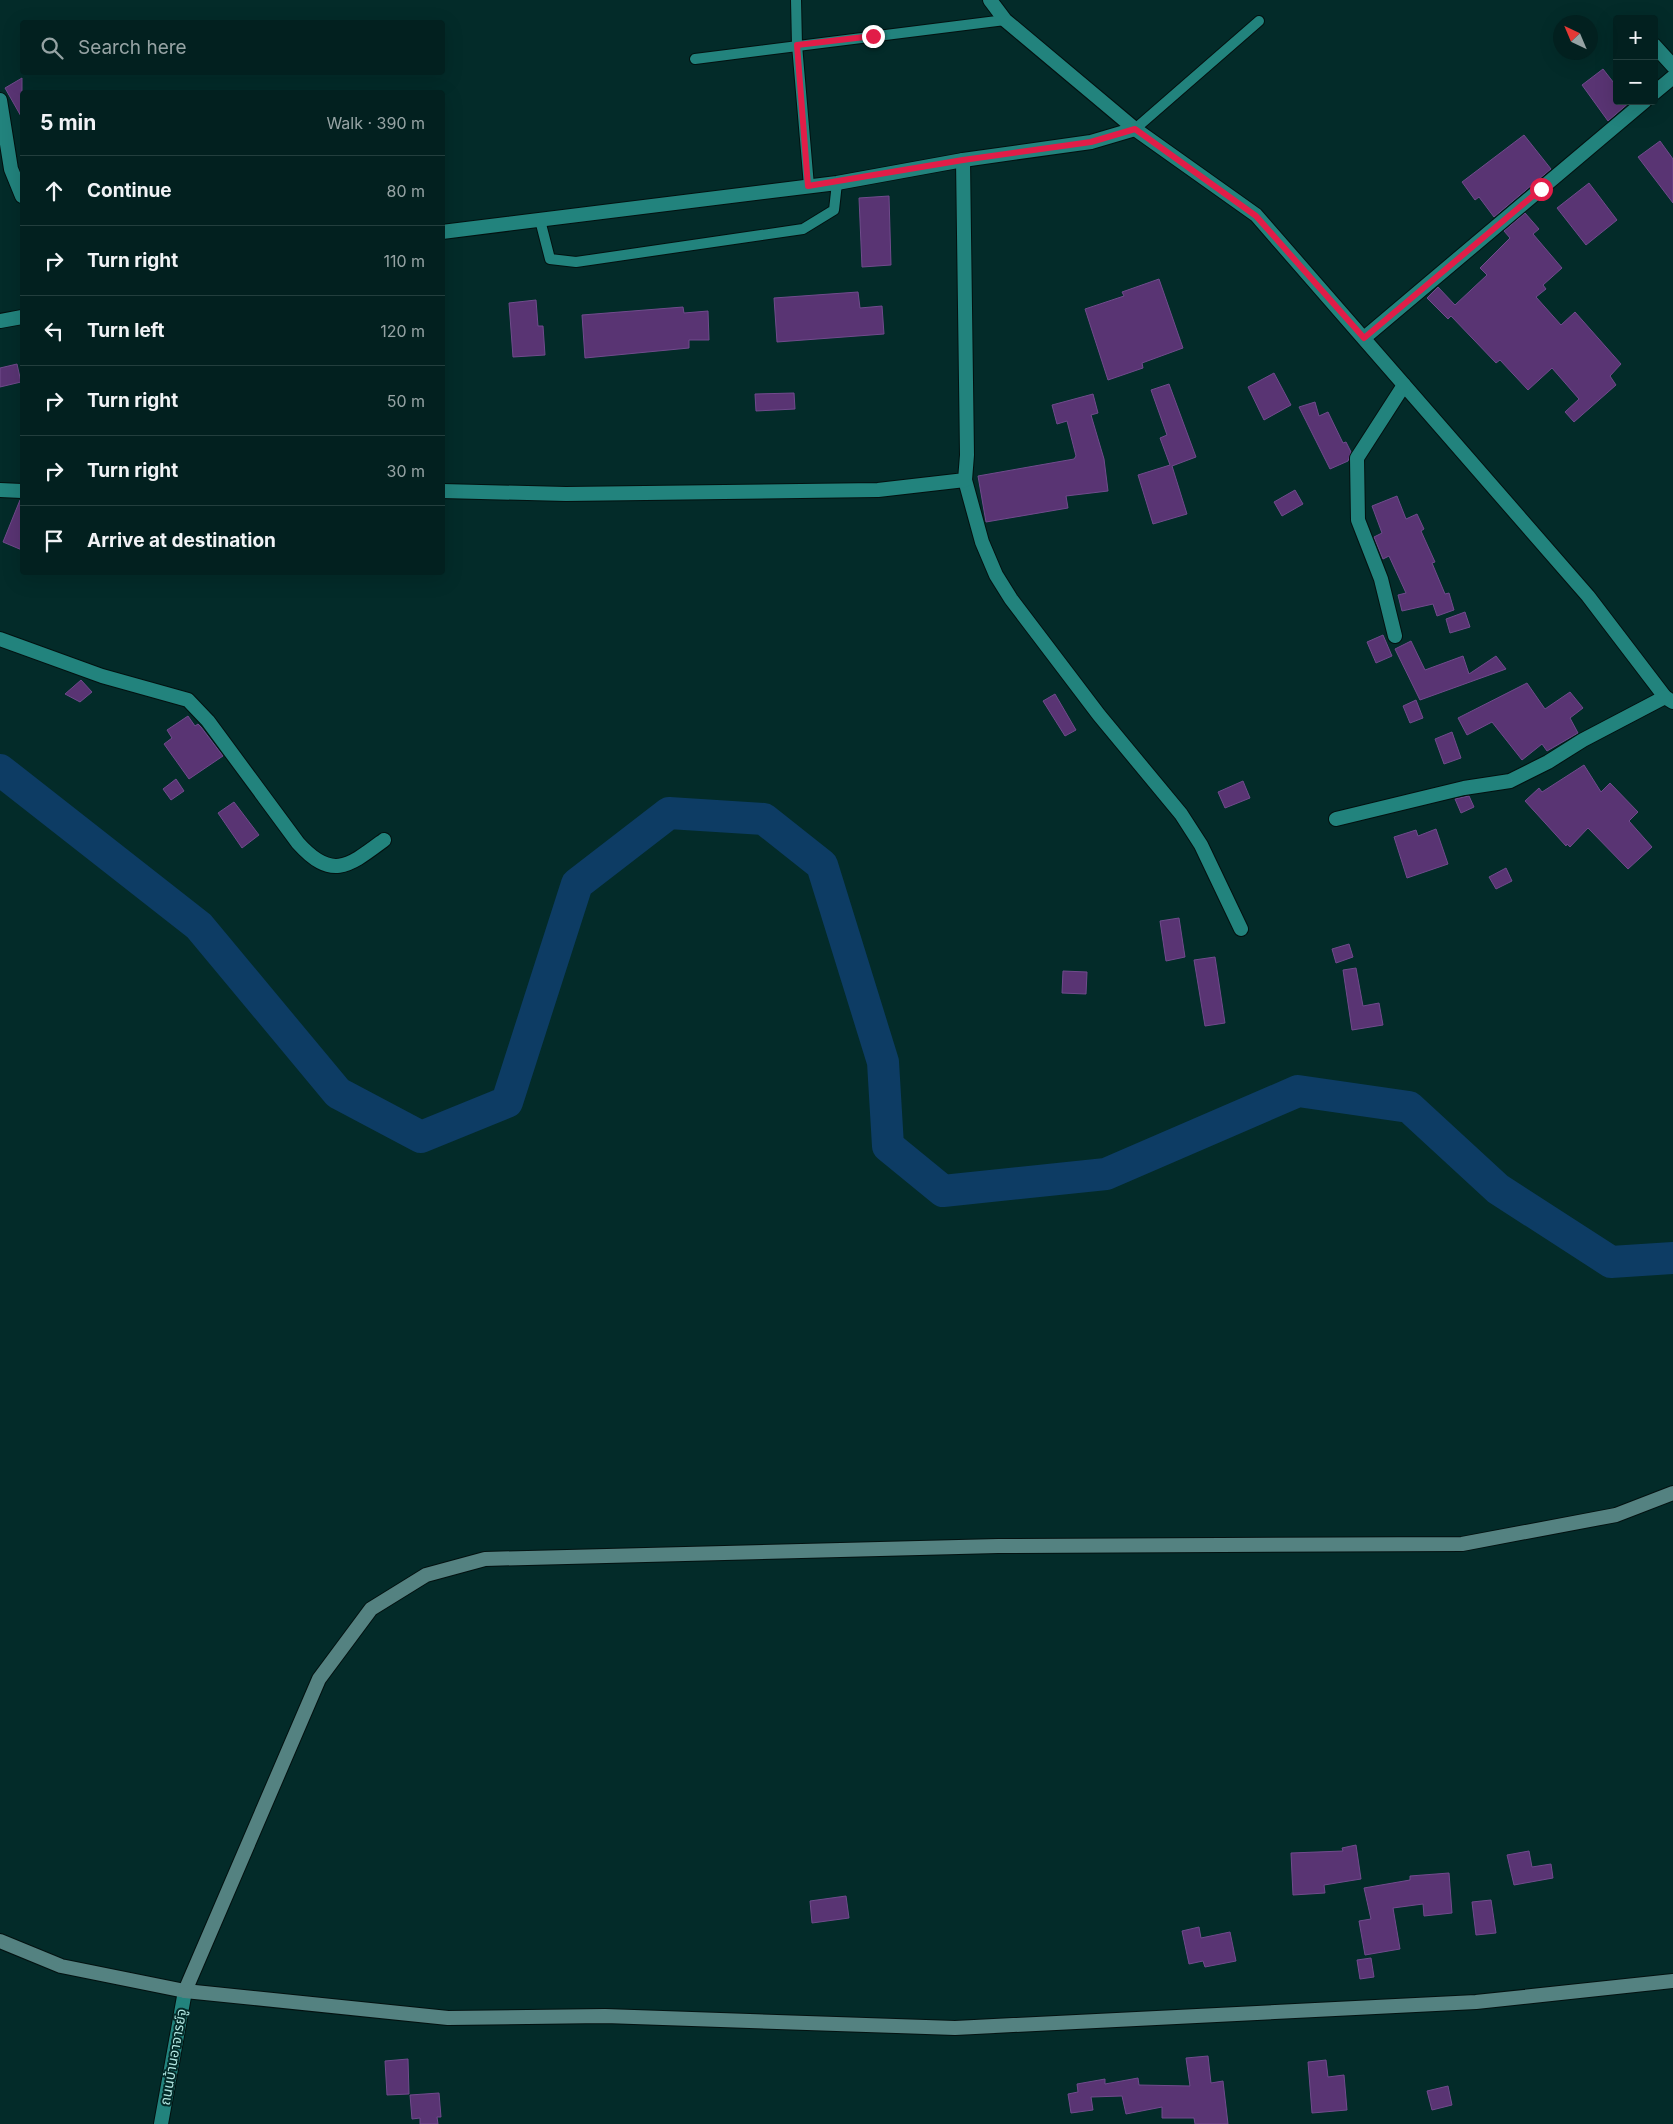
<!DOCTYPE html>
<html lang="en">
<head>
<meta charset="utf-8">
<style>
  :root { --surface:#02201f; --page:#102d2c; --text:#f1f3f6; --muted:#96a3a4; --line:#233e3d }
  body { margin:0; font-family:Inter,"Noto Sans Thai",sans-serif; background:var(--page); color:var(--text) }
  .controls { position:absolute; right:15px; top:15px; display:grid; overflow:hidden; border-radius:5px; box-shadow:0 5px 20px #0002 }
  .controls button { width:45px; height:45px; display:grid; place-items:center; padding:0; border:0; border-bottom:1px solid var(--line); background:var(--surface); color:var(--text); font:25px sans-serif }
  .compass { position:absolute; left:1553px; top:15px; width:45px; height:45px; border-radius:50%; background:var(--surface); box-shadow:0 5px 20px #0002; rotate:316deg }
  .stop { position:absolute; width:15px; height:15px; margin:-11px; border:4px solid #e11d48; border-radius:50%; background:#fff }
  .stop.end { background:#e11d48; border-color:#fff; box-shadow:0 1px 5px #0008 }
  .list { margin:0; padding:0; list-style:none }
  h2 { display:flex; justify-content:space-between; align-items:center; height:65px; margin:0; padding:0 20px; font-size:21px }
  h2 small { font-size:16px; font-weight:400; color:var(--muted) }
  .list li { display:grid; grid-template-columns:32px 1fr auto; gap:15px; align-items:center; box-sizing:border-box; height:70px; padding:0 20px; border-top:1px solid var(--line) }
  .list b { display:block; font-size:19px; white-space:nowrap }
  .list em { font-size:16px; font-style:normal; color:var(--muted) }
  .icon { flex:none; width:28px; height:28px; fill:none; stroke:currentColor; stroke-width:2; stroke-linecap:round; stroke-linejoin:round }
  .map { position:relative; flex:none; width:1673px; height:2124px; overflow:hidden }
  .search { position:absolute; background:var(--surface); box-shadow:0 5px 20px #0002; left:20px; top:20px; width:425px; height:55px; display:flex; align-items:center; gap:12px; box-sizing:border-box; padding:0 18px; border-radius:5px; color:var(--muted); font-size:19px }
  .panel { position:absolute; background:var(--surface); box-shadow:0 5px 20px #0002; left:20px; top:90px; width:425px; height:485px; border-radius:5px }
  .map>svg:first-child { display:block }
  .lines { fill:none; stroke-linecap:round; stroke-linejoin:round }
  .river { stroke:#0d3c64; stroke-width:32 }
  .building { fill:#593473; stroke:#704b8c }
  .service-casing { stroke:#031110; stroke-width:12 }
  .minor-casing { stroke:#031110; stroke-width:16 }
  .secondary-casing { stroke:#031110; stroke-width:16 }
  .service { stroke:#22837d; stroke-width:10 }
  .minor { stroke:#22837d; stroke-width:14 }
  .secondary { stroke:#548281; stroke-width:14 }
  .route { stroke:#e11d48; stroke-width:6 }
  .labels { text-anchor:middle; stroke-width:4; stroke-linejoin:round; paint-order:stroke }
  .street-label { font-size:14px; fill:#b0e5e0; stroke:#032b29 }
</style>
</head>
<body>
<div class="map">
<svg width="1673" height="2124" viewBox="0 0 1673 2124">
  <rect width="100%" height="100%" fill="#032b29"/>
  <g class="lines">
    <path class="river" d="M0,770L199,926L338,1093L421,1137L507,1102L577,884L669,813L764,819L822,865L883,1062L888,1146L943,1191L1106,1174L1298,1091L1409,1107L1498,1189L1611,1262L1673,1258"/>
  </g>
  <g class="building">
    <path d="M1603,69L1617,87V101H1631L1608,121L1582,85Z"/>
    <path d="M22,78V118L5,88Z"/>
    <path d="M1524,135L1551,169L1494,217L1479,197L1475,200L1462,182Z"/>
    <path d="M1660,141L1673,159V203L1638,157Z"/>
    <path d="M1589,183L1617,220L1586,245L1557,208Z"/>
    <path d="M889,196L891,265L862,267L859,198Z"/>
    <path d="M1525,213L1539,229L1533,234L1562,268L1543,285L1546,289L1536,297L1561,325L1575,312L1621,364L1610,376L1616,385L1574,422L1565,412L1579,399L1552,368L1528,390L1500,360L1496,363L1451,316L1448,319L1427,298L1438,287L1455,305L1487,275L1480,268L1510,238L1504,231Z"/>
    <path d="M1159,279L1183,348L1142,363L1143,368L1108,380L1085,309L1124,296L1122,292Z"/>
    <path d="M858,292L860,308L882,306L884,334L777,342L774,298Z"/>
    <path d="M536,300L538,326H543L545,355L513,357L509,303Z"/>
    <path d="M683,307L684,313L708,311L709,340H689V348L585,358L582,315Z"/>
    <path d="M17,364L21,382L0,387V368Z"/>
    <path d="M1274,373L1291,405L1264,420L1248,387Z"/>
    <path d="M1169,384L1196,457L1172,466L1187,514L1153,524L1138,475L1170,465L1160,438L1167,435L1151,390Z"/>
    <path d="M794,393L795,409L756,411L755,394Z"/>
    <path d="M1093,394L1098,413L1091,415L1104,459L1108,491L1066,496L1068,508L986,522L978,476L1074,459L1076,456L1067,421L1057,424L1052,405Z"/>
    <path d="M1315,402L1319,416L1328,412L1343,443L1346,442L1351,452L1348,461L1330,469L1299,407Z"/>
    <path d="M1295,490L1303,504L1282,516L1274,502Z"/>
    <path d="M1397,496L1406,519L1417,514L1424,529L1421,531L1435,562L1432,563L1445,594L1449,593L1454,610L1437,616L1433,604L1402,611L1398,595L1406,593L1389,556L1383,559L1374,537L1382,533L1372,506Z"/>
    <path d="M20,500H22V550L3,542Z"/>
    <path d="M1465,612L1470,627L1450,633L1446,619Z"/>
    <path d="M1383,635L1392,656L1376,663L1367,642Z"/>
    <path d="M1411,641L1425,670L1463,656L1469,674L1496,656L1506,669L1420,700L1395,649Z"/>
    <path d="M81,680L92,692L80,702L65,694Z"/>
    <path d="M1527,683L1545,709L1570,692L1583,708L1570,718L1578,733L1547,751L1542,744L1522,760L1492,722L1467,735L1458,718Z"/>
    <path d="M1055,694L1076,730L1065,736L1043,701Z"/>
    <path d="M1416,700L1423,718L1410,723L1403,706Z"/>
    <path d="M188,716L195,726L198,724L201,727L223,756L189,779L164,744L172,738L167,730Z"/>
    <path d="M1452,732L1461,758L1444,764L1435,739Z"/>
    <path d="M1584,765L1601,792L1610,783L1638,812L1629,821L1652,847L1628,869L1588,828L1570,847L1567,844L1566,846L1525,801L1539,788L1542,792Z"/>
    <path d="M176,779L184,791L171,800L163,789Z"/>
    <path d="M1243,781L1250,798L1225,808L1218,792Z"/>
    <path d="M1469,796L1474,807L1461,813L1455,799Z"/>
    <path d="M234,802L259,835L242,848L218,813Z"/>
    <path d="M1436,829L1448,864L1407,878L1394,837L1416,830L1418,836Z"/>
    <path d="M1506,868L1512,881L1496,889L1489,877Z"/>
    <path d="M1179,918L1185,957L1166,961L1160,921Z"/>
    <path d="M1349,944L1353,957L1336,963L1332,949Z"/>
    <path d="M1215,957L1225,1023L1205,1026L1194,960Z"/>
    <path d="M1356,968L1363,1006L1379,1003L1383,1025L1352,1030L1343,970Z"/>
    <path d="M1063,971L1087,972L1086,994L1062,993Z"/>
    <path d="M1356,1845L1361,1879L1324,1885L1325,1893L1293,1895L1291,1853L1343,1851L1342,1848Z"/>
    <path d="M1529,1851L1532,1867L1551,1864L1553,1878L1514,1885L1507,1855Z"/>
    <path d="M1449,1873L1452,1913L1424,1916L1423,1904L1393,1908L1400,1949L1365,1955L1359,1921L1371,1919L1364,1888L1410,1880V1876Z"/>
    <path d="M846,1896L849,1918L812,1923L810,1901Z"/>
    <path d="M1491,1900L1496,1933L1476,1935L1472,1902Z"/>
    <path d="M1199,1927L1201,1938L1230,1932L1236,1961L1205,1967L1203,1961L1189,1964L1182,1931Z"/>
    <path d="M1371,1958L1374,1977L1360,1979L1357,1960Z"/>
    <path d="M1208,2056L1211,2083L1223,2081L1228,2124H1195L1194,2118H1162V2107L1126,2114L1122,2096L1091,2097L1093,2110L1071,2113L1068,2094L1078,2092L1077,2084L1105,2079V2084L1138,2078L1139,2085L1190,2086L1186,2058Z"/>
    <path d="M408,2059L409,2094L387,2095L385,2061Z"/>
    <path d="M1326,2060L1328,2077L1344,2075L1347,2110L1312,2113L1308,2062Z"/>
    <path d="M1448,2086L1452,2105L1432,2110L1427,2091Z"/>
    <path d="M439,2093L441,2117H437L438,2124H420V2118L412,2119L410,2095Z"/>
  </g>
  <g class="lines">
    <g class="service-casing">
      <g id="service">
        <path d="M796,0L797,45L809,186"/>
        <path d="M695,59L1005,20"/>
        <path d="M1135,129L1259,21"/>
        <path d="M540,220L550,259L576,262L803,229L834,210L837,183"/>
      </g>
    </g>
    <g class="minor-casing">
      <g id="minor">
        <path d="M990,0L1005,20L1135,129L1256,215L1588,596L1665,697L1673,702"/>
        <path d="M1654,45L1673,66"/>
        <path d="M1654,93L1673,77"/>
        <path d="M0,100L11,169L22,196"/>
        <path d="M442,232L837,183L963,160L1091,142L1135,129"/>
        <path d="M0,321L22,317"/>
        <path d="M1364,338L1645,101"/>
        <path d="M965,480L982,542L996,575L1011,599L1099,715L1181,814L1201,845L1241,929"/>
        <path d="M0,490L22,491"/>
        <path d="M442,491L566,494L878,490L965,480L967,455L963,160"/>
        <path d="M1395,636L1381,579L1358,520L1357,458L1404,385"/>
        <path d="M0,639L102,676L188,700L208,721L298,843C332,881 349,866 384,840"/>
        <path d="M1336,819L1464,788L1510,781L1548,762L1583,740L1665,697"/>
        <path d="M161,2124L185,1991"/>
      </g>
    </g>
    <g class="secondary-casing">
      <g id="secondary">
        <path d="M0,1941L61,1966L185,1991L448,2018L605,2016L955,2028L1476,2002L1673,1981"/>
        <path d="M185,1991L319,1679L371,1609L426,1575L485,1559L998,1546L1462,1544L1616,1515L1673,1493"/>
      </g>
    </g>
    <use href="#service" class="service"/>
    <use href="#minor" class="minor"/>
    <use href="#secondary" class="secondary"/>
  </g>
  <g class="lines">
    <path class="route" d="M873,36L797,45L808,186L963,160L1091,142L1135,129L1256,216L1364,338L1541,189"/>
  </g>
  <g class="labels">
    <g class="street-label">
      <text transform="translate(173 2057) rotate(-80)" y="5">ถนนบ้านอาจารย์จู</text>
    </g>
  </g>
</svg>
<div class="controls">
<button>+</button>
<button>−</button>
</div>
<svg class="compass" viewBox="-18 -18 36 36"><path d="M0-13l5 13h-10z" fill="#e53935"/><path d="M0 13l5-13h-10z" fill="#96a3a4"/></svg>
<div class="stop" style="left:1541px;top:189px"></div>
<div class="stop end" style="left:873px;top:36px"></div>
<div class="search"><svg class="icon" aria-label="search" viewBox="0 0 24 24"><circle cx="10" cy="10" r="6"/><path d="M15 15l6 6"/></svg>Search here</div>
<section class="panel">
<h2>5 min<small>Walk · 390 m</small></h2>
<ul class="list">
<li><svg class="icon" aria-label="ahead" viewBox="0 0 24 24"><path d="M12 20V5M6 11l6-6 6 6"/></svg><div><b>Continue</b></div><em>80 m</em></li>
<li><svg class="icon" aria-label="right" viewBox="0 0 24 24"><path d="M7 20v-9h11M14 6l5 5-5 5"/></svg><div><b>Turn right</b></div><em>110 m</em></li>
<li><svg class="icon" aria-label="left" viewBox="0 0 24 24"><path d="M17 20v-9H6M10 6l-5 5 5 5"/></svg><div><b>Turn left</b></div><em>120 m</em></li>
<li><svg class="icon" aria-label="right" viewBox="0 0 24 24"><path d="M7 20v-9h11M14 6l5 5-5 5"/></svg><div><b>Turn right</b></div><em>50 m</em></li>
<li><svg class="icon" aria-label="right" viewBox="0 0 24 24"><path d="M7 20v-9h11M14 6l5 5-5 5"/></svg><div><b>Turn right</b></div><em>30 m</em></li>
<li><svg class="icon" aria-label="arrive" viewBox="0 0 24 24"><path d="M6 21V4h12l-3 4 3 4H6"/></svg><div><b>Arrive at destination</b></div></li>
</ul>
</section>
</div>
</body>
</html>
